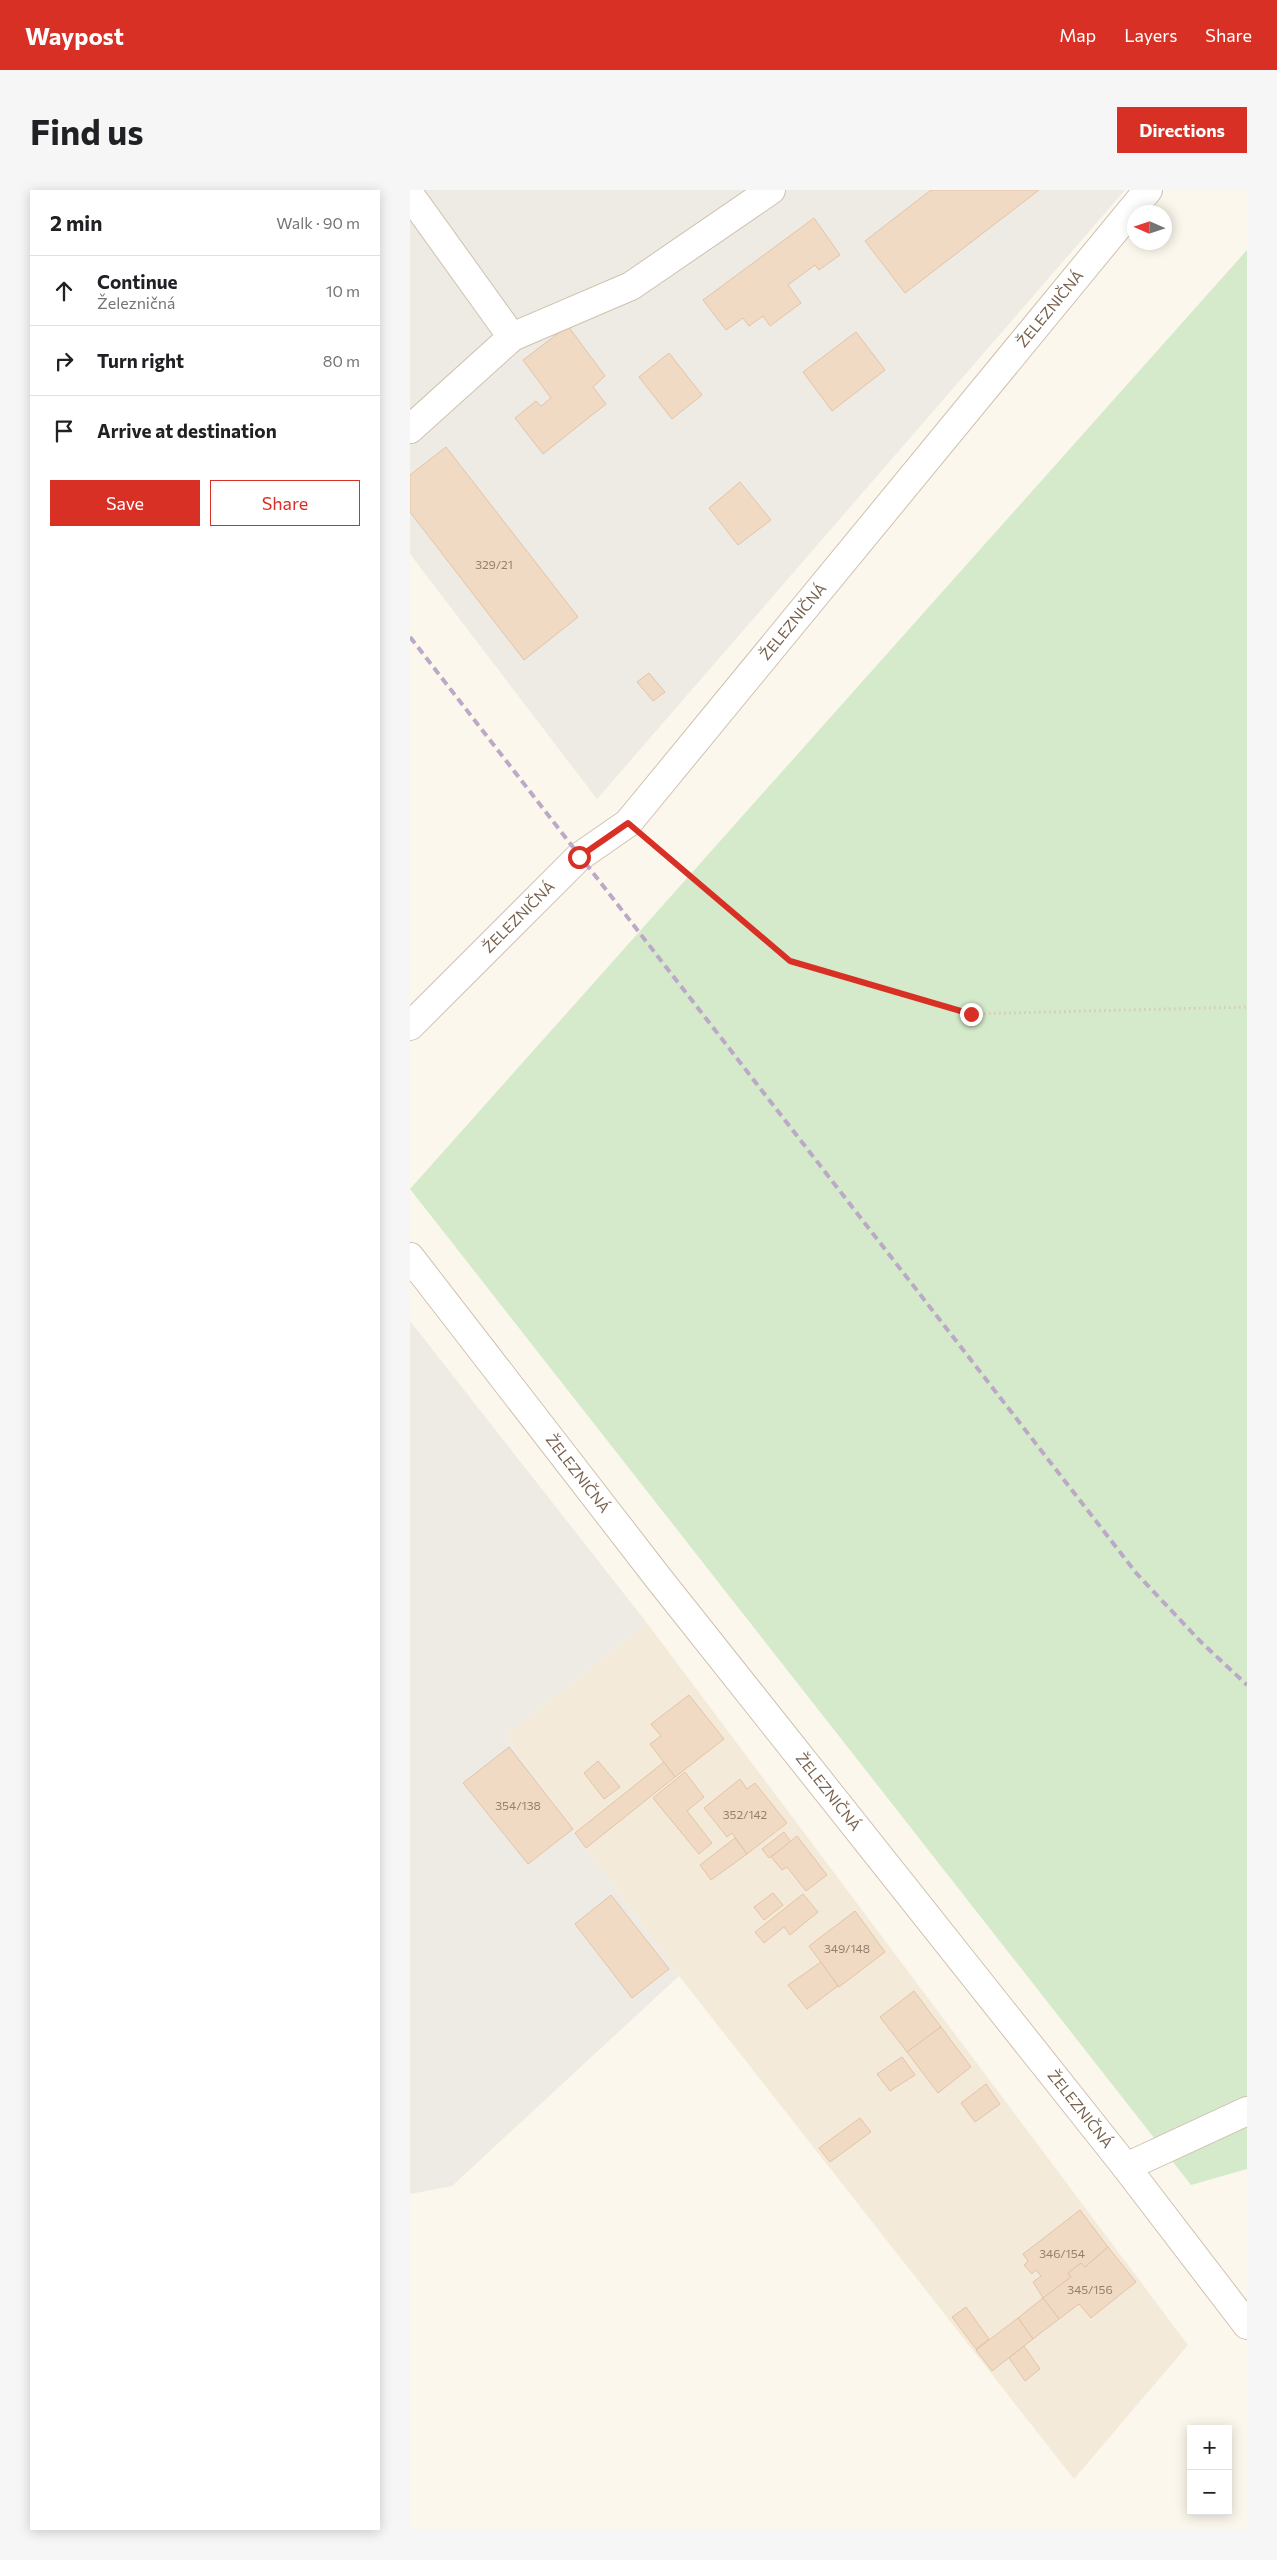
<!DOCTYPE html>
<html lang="en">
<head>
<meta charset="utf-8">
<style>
  :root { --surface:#fff; --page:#f6f6f6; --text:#202124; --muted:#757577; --line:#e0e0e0; --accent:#d93025 }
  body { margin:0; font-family:Commissioner,sans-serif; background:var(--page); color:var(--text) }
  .controls { position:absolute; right:15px; bottom:15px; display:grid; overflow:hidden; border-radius:0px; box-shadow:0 2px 12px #0003 }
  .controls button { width:45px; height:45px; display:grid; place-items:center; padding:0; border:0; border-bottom:1px solid var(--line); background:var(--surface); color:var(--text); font:25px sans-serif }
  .compass { position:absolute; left:717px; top:15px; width:45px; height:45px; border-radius:50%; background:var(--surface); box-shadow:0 2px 12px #0003; rotate:273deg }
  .stop { position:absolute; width:15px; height:15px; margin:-11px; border:4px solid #d93025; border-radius:50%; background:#fff }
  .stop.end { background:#d93025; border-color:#fff; box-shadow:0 1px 5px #0008 }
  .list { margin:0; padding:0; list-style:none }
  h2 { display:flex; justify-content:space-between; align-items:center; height:65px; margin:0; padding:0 20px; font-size:21px }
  h2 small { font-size:16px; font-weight:400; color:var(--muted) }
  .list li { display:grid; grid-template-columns:32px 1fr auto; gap:15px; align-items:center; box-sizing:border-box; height:70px; padding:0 20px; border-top:1px solid var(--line) }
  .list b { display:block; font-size:19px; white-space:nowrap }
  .list p { margin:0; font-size:16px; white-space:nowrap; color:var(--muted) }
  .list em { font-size:16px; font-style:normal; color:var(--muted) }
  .actions { display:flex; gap:10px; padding:15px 20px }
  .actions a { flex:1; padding:11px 0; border:1px solid var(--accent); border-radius:0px; text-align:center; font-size:18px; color:var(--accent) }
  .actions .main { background:var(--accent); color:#fff }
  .icon { flex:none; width:28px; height:28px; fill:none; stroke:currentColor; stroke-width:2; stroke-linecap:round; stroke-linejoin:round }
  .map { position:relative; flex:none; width:837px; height:2340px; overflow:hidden; border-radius:0px }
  header { display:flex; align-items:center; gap:30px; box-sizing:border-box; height:70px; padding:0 25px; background:var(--accent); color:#fff }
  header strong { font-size:24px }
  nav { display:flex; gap:28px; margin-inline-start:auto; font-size:18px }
  .intro { display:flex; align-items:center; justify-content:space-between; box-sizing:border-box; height:120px; padding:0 30px }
  h1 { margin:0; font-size:35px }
  .button { padding:12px 22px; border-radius:0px; background:var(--accent); color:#fff; font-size:18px; font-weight:700 }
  main { display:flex; gap:30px; padding:0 30px }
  aside { flex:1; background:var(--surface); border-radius:0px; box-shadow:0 2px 12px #0003 }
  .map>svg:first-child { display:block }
  .residential { fill:#f4eada }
  .industrial { fill:#eeeae4 }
  .green { fill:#d4eaca }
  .building { fill:#f1dac4; stroke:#e3c3a5 }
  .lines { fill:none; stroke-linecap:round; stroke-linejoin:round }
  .minor-casing { stroke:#cfc1b0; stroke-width:30 }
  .path { stroke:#d7bea6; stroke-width:3; stroke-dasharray:1 4; stroke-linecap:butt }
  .minor { stroke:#fff; stroke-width:28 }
  .rail { stroke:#bca9c7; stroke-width:4; stroke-dasharray:8 5; stroke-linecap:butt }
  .route { stroke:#d93025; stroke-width:6 }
  .labels { text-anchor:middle; stroke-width:4.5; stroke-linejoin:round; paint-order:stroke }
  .number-label { font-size:12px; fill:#967f6c }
  .street-label { font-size:15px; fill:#78614e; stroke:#fefbf3 }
</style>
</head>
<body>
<header>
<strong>Waypost</strong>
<nav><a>Map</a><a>Layers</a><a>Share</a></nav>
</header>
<div class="intro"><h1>Find us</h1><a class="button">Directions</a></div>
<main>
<aside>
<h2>2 min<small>Walk · 90 m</small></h2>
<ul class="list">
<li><svg class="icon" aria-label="ahead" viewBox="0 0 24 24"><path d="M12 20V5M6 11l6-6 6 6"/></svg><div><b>Continue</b><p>Železničná</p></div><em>10 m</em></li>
<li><svg class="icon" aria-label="right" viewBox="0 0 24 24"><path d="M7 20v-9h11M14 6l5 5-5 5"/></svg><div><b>Turn right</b></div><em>80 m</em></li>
<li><svg class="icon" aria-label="arrive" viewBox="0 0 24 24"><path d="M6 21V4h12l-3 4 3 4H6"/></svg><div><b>Arrive at destination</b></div></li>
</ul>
<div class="actions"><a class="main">Save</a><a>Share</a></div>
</aside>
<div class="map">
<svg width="837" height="2340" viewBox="0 0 837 2340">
  <rect width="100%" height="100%" fill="#fcf7ec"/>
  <path class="residential" d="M237,1433L778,2155L664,2289L269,1786L95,1546Z"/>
  <g class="industrial">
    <path d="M0,0H715L187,609L0,364Z"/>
    <path d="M0,1131L237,1433L95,1546L269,1786L42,1996L0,2004Z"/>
  </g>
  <path class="green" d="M837,60V1979L781,1995L0,999Z"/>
  <g class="building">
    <path d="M521,0H629L495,103L455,51Z"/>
    <path d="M404,28L430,65L409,80L405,75L378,95L391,113L360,136L353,126L339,136L333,128L316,140L293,110Z"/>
    <path d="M158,136L195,186L183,197L196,214L133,264L105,228L126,211L131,216L141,208L113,170Z"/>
    <path d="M446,142L475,180L422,221L393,182Z"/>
    <path d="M259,163L292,205L262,229L229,187Z"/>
    <path d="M36,257L168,427L114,470L0,322V285Z"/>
    <path d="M330,292L361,330L328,355L299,318Z"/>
    <path d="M239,483L255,502L243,511L227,492Z"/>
    <path d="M279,1505L314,1549L265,1587L240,1554L251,1546L241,1534Z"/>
    <path d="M99,1557L163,1639L118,1674L53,1593Z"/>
    <path d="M188,1571L210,1597L194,1609L174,1583Z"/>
    <path d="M254,1572L265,1587L176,1658L165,1643Z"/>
    <path d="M275,1582L294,1607L277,1621L302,1653L289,1664L243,1608Z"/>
    <path d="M330,1589L337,1599L345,1593L377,1633L337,1664L322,1643L317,1647L294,1618Z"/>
    <path d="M374,1642L381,1652L359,1668L352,1659Z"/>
    <path d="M387,1646L417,1685L396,1701L377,1677L372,1680L361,1667Z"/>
    <path d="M325,1648L337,1664L301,1690L290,1675Z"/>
    <path d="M363,1703L373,1715L354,1730L344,1717Z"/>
    <path d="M393,1704L408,1722L380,1745L374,1737L354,1753L345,1742Z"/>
    <path d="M201,1705L259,1779L222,1808L165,1734Z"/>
    <path d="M445,1721L475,1762L429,1797L399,1756Z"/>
    <path d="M411,1772L428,1796L397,1819L378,1795Z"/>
    <path d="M504,1801L531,1837L497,1862L470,1827Z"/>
    <path d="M531,1837L561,1877L528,1903L497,1862Z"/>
    <path d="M492,1867L505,1885L480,1901L467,1884Z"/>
    <path d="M576,1894L590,1914L565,1932L551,1913Z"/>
    <path d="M450,1928L461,1942L420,1972L409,1958Z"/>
    <path d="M670,2020L698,2057L675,2077L671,2073L658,2083L661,2087L633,2108L623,2092L631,2086L626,2080L622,2084L614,2075L618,2071L613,2064Z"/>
    <path d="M698,2057L726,2092L681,2128L669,2114L649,2129L633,2108L661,2087L658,2083L671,2073L675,2077Z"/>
    <path d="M633,2108L649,2129L623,2149L608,2128Z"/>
    <path d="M556,2117L579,2149L566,2159L542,2127Z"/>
    <path d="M608,2128L623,2149L582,2181L566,2160Z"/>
    <path d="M614,2156L630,2179L615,2191L599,2168Z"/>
  </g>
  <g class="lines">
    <g class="minor-casing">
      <g id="minor">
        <path d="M0,5L102,147"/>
        <path d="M0,239L102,147L221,96L361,0"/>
        <path id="s1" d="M0,836L169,667L218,633L738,0"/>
        <path id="s2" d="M0,1067L249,1389L716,1977L837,2135"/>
        <path d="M716,1977L837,1921"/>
      </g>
    </g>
    <path class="path" d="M241,652L380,771L561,824L837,817"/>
    <use href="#minor" class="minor"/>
    <path class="rail" d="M0,447L727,1384L790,1451L837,1495"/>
  </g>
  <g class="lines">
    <path class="route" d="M169,667L218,633L380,771L561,824"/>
  </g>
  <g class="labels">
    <g class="number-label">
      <text x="84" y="379">329/21</text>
      <text x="108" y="1620">354/138</text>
      <text x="335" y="1629">352/142</text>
      <text x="437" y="1763">349/148</text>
      <text x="652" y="2068">346/154</text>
      <text x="680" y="2104">345/156</text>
    </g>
    <g class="street-label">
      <text dy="5" stroke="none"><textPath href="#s1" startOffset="964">ŽELEZNIČNÁ</textPath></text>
      <text dy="5" stroke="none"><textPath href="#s1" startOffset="559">ŽELEZNIČNÁ</textPath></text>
      <text dy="5" stroke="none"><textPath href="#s1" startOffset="154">ŽELEZNIČNÁ</textPath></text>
      <text dy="5" stroke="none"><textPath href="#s2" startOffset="274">ŽELEZNIČNÁ</textPath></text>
      <text dy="5" stroke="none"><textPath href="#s2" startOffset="679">ŽELEZNIČNÁ</textPath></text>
      <text dy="5" stroke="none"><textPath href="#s2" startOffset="1084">ŽELEZNIČNÁ</textPath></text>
    </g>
  </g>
</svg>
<div class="controls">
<button>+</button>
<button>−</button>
</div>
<svg class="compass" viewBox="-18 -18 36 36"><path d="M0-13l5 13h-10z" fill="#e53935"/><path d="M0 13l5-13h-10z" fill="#757577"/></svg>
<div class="stop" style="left:169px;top:667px"></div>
<div class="stop end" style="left:561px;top:824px"></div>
</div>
</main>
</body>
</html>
